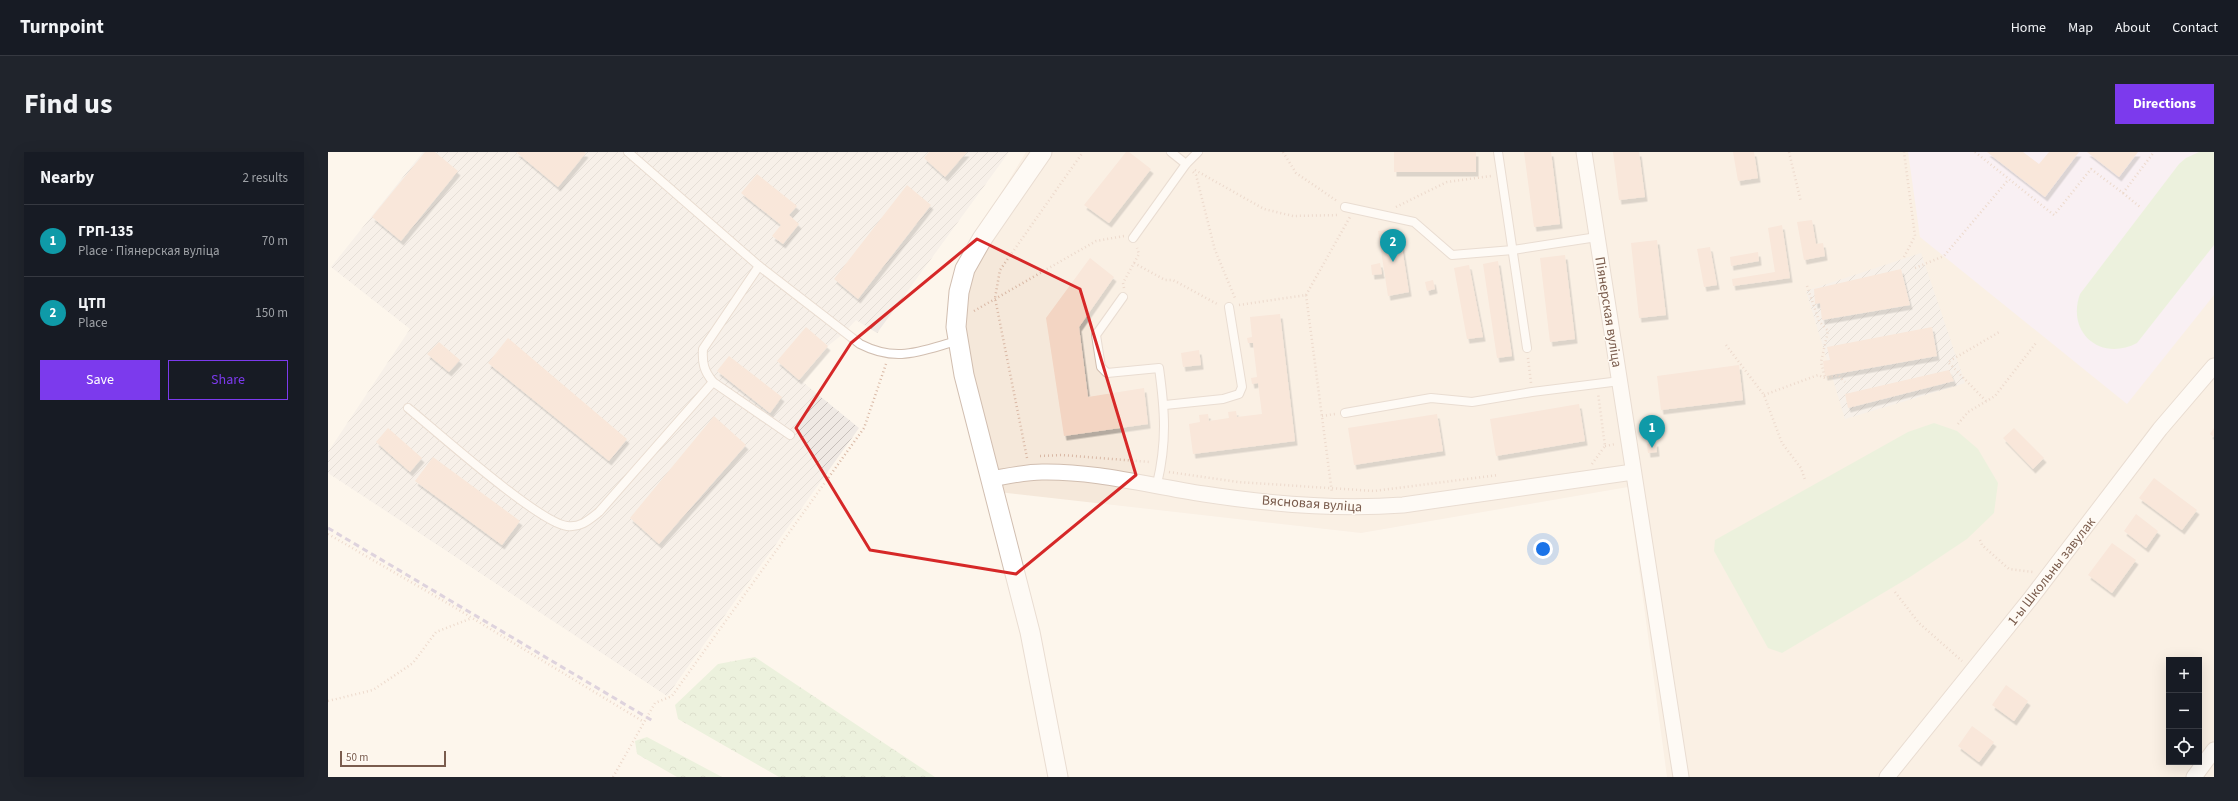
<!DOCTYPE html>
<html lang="en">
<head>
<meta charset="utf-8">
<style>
  :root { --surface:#171b24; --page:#20242c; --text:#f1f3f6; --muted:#9ea1a6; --line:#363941; --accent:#7c3aed }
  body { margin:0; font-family:"Source Sans 3",sans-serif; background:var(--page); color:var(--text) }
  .controls { position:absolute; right:12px; bottom:12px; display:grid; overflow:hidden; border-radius:0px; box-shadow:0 4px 16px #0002 }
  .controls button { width:36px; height:36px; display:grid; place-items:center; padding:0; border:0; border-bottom:1px solid var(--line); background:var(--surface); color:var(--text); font:20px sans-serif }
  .scale { position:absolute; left:12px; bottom:10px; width:106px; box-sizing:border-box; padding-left:4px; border:2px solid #7a5c4d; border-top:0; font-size:11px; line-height:14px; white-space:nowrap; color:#7a5c4d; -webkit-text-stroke:3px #fffaf3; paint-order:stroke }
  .you { position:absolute; left:1215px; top:397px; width:14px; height:14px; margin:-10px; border:3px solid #fff; border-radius:50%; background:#1a73e8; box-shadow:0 0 0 6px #1a73e833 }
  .badge { display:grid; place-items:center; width:26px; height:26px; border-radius:50%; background:var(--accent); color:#fff; font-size:13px; font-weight:700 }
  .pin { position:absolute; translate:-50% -33px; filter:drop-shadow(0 1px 2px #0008) }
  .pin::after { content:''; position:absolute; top:21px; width:14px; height:12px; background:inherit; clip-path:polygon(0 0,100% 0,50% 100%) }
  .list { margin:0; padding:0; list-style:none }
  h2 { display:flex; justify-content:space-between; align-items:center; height:52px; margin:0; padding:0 16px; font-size:17px }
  h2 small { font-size:13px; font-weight:400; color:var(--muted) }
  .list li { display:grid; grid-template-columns:26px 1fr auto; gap:12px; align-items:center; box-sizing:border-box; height:72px; padding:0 16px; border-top:1px solid var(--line) }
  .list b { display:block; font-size:15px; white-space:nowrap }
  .list p { margin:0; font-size:13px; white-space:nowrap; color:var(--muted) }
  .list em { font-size:13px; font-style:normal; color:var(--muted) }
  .actions { display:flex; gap:8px; padding:12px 16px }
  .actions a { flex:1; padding:9px 0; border:1px solid var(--accent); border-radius:0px; text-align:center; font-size:14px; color:var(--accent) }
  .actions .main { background:var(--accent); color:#fff }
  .icon { flex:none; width:22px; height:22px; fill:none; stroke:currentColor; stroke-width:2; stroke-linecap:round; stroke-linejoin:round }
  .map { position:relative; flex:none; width:1886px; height:625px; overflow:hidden; border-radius:0px }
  header { display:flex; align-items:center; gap:24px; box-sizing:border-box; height:56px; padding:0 20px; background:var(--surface); border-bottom:1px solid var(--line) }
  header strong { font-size:19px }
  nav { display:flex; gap:22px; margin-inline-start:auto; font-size:14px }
  .intro { display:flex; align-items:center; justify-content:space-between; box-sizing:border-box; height:96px; padding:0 24px }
  h1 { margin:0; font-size:28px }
  .button { padding:10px 18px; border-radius:0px; background:var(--accent); color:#fff; font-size:14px; font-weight:700 }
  main { display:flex; gap:24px; padding:0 24px }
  aside { flex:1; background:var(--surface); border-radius:0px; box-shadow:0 4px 16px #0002 }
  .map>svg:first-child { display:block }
  .residential { fill:#f5e8da; fill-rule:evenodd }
  .industrial { fill:url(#industrial-furrows) }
  .education { fill:#f3e8fa }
  .forest { fill:url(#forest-crowns) }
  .park { fill:#d8ecc9 }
  .building { fill:#f3d5c3; filter:url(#shadow) }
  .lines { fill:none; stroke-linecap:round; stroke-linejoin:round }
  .service-casing { stroke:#d1beb0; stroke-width:10 }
  .minor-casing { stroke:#d1beb0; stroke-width:17 }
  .tertiary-casing { stroke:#d1beb0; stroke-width:21 }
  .path { stroke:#d9b8a5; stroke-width:2.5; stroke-dasharray:1 3; stroke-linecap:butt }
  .service { stroke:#fff; stroke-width:8 }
  .minor { stroke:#fff; stroke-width:15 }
  .tertiary { stroke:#fff; stroke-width:19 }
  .rail { stroke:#b9a8c9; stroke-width:3; stroke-dasharray:6 4; stroke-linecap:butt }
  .marked { fill:none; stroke:#d62828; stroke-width:3; stroke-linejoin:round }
  .labels { text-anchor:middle; stroke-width:3; stroke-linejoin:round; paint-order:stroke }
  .street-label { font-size:14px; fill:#7a5c4d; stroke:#fffaf3 }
</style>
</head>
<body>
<header>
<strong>Turnpoint</strong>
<nav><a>Home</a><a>Map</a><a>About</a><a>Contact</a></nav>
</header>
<div class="intro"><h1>Find us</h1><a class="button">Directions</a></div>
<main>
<aside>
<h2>Nearby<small>2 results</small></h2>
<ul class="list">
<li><span class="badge" style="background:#0f9aa8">1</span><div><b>ГРП-135</b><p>Place · Піянерская вуліца</p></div><em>70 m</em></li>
<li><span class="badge" style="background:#0f9aa8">2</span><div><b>ЦТП</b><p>Place</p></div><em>150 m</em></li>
</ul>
<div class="actions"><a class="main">Save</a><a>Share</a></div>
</aside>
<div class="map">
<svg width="1886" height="625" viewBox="0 0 1886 625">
  <defs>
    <pattern id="industrial-furrows" width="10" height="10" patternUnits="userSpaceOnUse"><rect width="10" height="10" fill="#efe9e4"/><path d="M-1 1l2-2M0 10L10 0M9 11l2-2" fill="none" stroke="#c7c0bb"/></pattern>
    <pattern id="forest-crowns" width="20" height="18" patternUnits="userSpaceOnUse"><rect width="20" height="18" fill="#d8ecc9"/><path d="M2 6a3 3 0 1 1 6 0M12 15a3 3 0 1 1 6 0" fill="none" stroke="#b4c2a5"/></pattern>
    <filter id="shadow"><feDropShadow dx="2.5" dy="4.5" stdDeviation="0" flood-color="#0004"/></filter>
  </defs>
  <rect width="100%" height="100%" fill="#fdf6ec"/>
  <path class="residential" d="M698,0H1886V625H1339L1300,335L1033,381L662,339L621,185L634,106ZM1841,508H1871V610H1841Z"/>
  <g class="industrial">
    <path d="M95,0H681L549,181L528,168L516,181L500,194L471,227L531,276L339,544L0,321V300L82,177L3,115Z"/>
    <path d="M1593,101L1637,231L1517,267L1478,139Z"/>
  </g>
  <path class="education" d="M1580,0H1886V143L1799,252L1592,85Z"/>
  <g class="forest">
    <path d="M427,505L607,625H451L350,567L347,553L390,512Z"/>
    <path d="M319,585L394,625H349L309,602L307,589Z"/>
  </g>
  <g class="park">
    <path d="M1871,0H1886V93L1809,191C1773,210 1738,181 1752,142L1851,12L1858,6Z"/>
    <path d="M1606,271L1629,279L1650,297L1670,331L1666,361L1639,387L1582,425L1454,501L1440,496L1386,399L1387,388L1580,280Z"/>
  </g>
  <g class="building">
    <path d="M97,0H107L130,19L73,89L44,65Z"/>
    <path d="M188,0H256L258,1L230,35Z"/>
    <path d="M601,0H639L617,25L596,6Z"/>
    <path d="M798,0H801L823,17L781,71L756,53Z"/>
    <rect x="1066" y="0" width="82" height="20"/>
    <path d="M1196,0H1223L1232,72L1206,75Z"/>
    <path d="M1285,0H1311L1317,45L1291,48Z"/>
    <path d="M1405,0H1426L1430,26L1410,29Z"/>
    <path d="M1659,0H1695L1711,12L1721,0H1751L1717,45Z"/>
    <path d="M1759,0H1810L1791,25Z"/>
    <path d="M429,22L469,54L461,63L471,72L455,92L444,84L453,73L413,41Z"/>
    <path d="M579,33L603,53L530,147L506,127Z"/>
    <path d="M1484,68L1488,92L1495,91L1497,104L1476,108L1469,70Z"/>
    <path d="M1454,73L1462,126L1405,134L1404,127L1447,120L1440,76Z"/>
    <path d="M1071,76L1081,140L1060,144L1050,79Z"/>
    <path d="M1329,88L1338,163L1311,166L1303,91Z"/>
    <path d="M1382,95L1389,133L1376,135L1369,97Z"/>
    <path d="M1430,100L1431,109L1403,114L1402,105Z"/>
    <path d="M1237,103L1247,187L1222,190L1212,106Z"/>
    <path d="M762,106L786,125L751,175L760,245L816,236L820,272L736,284L718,166Z"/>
    <path d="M1170,109L1184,204L1169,206L1155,112Z"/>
    <path d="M1052,111L1054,122L1044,123L1043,113Z"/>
    <path d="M1141,113L1155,185L1139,187L1126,116Z"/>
    <path d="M1573,117L1582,153L1494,168L1492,151L1487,152L1486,137Z"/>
    <path d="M1105,128L1107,137L1099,139L1097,130Z"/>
    <path d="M952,162L967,289L865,302L861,272L872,270L871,263L880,262L881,269L901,266L900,260L908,259L909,265L934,262L930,231L924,232L923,226L929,225L925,191H920L919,186L924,185L922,165Z"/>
    <path d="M478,175L500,194L471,228L449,209Z"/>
    <path d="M1604,175L1609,204L1497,224L1495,209L1502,208L1499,195Z"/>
    <path d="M180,186L299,287L281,309L160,211Z"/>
    <path d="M111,190L132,208L121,220L99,202Z"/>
    <path d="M871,198L873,213L855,215L853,201Z"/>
    <path d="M401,204L454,245L442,261L389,219Z"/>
    <path d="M1411,213L1415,248L1333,258L1329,224Z"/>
    <path d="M1621,218L1626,229L1520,256L1517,242Z"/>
    <path d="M1251,252L1257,289L1168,304L1162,267Z"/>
    <path d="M1109,262L1115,299L1026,313L1020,276Z"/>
    <path d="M386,264L418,293L331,392L302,366Z"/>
    <path d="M60,276L94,306L82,320L48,290Z"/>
    <path d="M1686,276L1716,306L1705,317L1675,286Z"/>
    <path d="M1886,276V285L1882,282Z"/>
    <path d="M1328,290L1329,300L1320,301L1319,292Z"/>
    <path d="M105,305L192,369L174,393L87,329Z"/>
    <path d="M1826,326L1869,358L1854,378L1811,346Z"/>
    <path d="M1808,362L1830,379L1818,396L1796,379Z"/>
    <path d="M1784,391L1808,408L1784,441L1760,423Z"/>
    <path d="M1678,533L1700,549L1686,569L1664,553Z"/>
    <path d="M1644,574L1666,590L1651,610L1630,594Z"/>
  </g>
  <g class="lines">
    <g class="service-casing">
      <g id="service">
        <path d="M300,0L431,114L532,192C569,211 592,199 629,189"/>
        <path d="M843,0L858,12"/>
        <path d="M1170,0L1199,196"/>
        <path d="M1017,55L1086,70L1124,103L1185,98L1269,85"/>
        <path d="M805,86L858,12L870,0"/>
        <path d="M431,114L375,197C374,211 376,219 385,230L462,283"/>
        <path d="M795,145L768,183L773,215L779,221L831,216C837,259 839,290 829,332"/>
        <path d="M837,253L895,247L911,242L914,235L901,155"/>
        <path d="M80,256C107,278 211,371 239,374C252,376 261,368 271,360L385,230"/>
        <path d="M1017,261L1103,246L1144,250L1204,240L1292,229"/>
      </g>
    </g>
    <g class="minor-casing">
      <g id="minor">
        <path d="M1256,0L1353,625"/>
        <path d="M663,327C680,324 697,320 714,320C769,319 822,334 876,342C941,352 1009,358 1075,353L1305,320"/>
        <path d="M1559,625L1703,446L1832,277L1886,214"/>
        <path d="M1866,625L1886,598"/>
      </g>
    </g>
    <g class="tertiary-casing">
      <path id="tertiary" d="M714,0L654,87L637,117L631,140L628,175L636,223L702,480L730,625"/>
    </g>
    <g class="path">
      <path d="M955,0L968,21L1009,49"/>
      <path d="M1461,0L1473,50"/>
      <path d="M1647,0L1726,63L1763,17L1795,41L1826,0"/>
      <path d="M867,18L936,57L965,64L1011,63"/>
      <path d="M865,20L868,23L887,98L907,146"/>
      <path d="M1795,41L1812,55"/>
      <path d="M1068,55L1119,30L1163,24"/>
      <path d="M1576,105L1587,84L1576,0"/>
      <path d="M806,111L837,128H845L891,153"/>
      <path d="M1587,116L1616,104L1680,28"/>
      <path d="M1479,134L1491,169L1500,179L1493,210L1497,226"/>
      <path d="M796,136L795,131L811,102L809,96"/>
      <path d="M978,143L1022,65"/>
      <path d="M911,153L978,143L1004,341"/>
      <path d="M646,159L768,89L796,84"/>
      <path d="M1398,193L1436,243L1454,291L1473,316L1477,328"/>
      <path d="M1200,206L1203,231"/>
      <path d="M1436,243L1490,223L1497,226L1510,223L1517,230"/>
      <path d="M1658,249L1620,210L1673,179"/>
      <path d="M994,264L1007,262"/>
      <path d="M1630,272L1640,260L1667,244L1708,191"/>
      <path d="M1277,294L1288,292"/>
      <path d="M712,304L734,303L822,310"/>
      <path d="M699,306L667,146L672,118L755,0"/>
      <path d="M1264,312L1277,294L1270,241"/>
      <path d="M841,320L910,330L1046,339L1170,323"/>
      <path d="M0,382L126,455L316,570"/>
      <path d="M1652,388L1654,393L1681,417L1705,420"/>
      <path d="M1567,440L1591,471L1634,509"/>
      <path d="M0,549L45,538L85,511L108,480L144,466"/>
      <path d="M285,625L327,551L344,544L536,276L558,212"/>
    </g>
    <use href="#service" class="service"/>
    <use href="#minor" class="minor"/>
    <use href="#tertiary" class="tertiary"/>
    <path class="rail" d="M0,376L325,569"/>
  </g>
  <path d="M0 0H1886V625H0ZM649,87L752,137L808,323L688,422L542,398L468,276L523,191Z" fill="#fdf6ec" fill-opacity=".55" fill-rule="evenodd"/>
  <path class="marked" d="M649,87L752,137L808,323L688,422L542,398L468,276L523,191Z"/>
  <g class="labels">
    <g class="street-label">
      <text transform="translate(1281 160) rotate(81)" y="5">Піянерская вуліца</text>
      <text transform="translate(984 351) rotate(4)" y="5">Вясновая вуліца</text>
      <text transform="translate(1723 419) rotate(-52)" y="5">1-ы Школьны завулак</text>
    </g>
  </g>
</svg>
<div class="controls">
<button>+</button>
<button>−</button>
<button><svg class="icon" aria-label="locate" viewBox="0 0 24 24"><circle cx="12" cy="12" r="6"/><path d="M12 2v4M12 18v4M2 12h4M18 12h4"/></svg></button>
</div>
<div class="scale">50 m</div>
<div class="you"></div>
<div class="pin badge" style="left:1324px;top:296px;background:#0f9aa8">1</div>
<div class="pin badge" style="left:1065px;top:110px;background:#0f9aa8">2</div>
</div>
</main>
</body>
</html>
